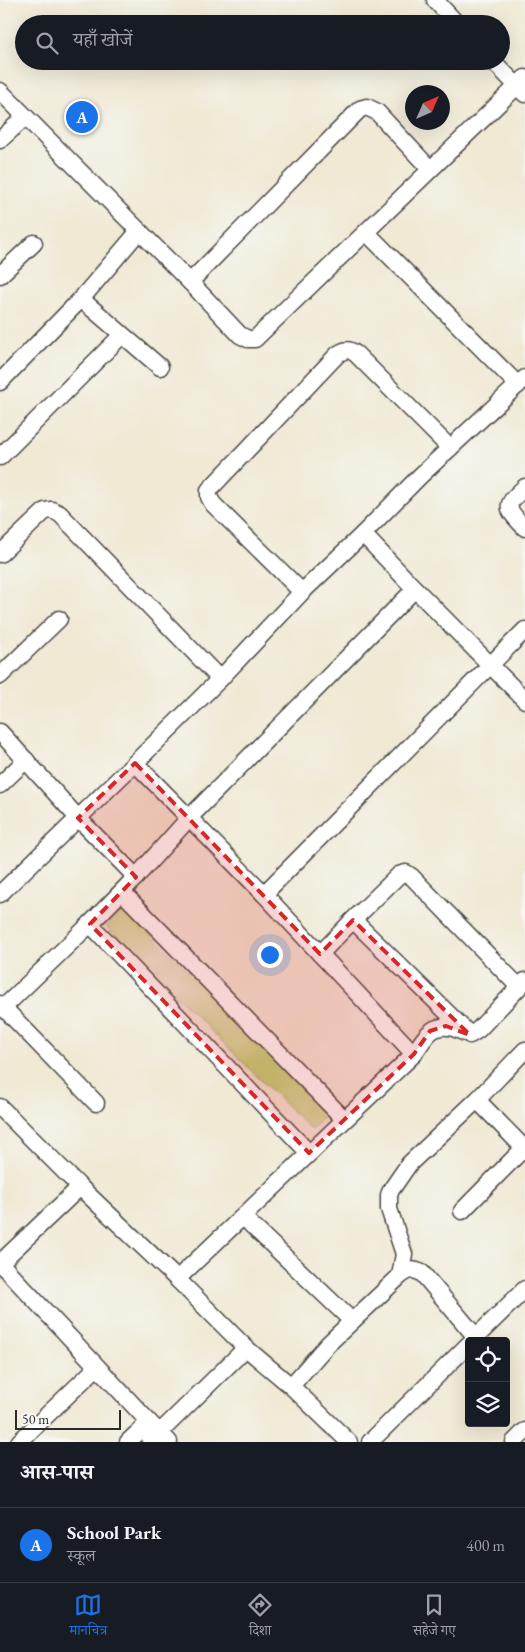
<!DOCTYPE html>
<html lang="hi">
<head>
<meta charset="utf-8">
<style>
  :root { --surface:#171b24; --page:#242831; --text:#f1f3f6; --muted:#9ea1a6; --line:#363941; --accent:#1a73e8 }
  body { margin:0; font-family:"EB Garamond","Noto Serif Devanagari",serif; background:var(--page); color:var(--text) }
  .controls { position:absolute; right:15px; bottom:15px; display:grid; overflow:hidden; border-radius:5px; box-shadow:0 5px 20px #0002 }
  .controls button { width:45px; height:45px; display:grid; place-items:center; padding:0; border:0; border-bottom:1px solid var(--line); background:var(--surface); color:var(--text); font:25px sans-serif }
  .compass { position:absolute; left:405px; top:85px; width:45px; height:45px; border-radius:50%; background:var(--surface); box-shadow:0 5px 20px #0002; rotate:45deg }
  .scale { position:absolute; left:15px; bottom:12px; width:106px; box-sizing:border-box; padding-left:5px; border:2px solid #2b2b2b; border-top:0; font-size:14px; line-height:18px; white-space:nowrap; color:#2b2b2b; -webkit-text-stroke:4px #f6f6f2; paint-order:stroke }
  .you { position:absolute; left:269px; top:954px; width:18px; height:18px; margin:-12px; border:4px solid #fff; border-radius:50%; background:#1a73e8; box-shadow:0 0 0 8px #1a73e833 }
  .badge { display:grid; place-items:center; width:32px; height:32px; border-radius:50%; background:var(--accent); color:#fff; font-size:16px; font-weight:700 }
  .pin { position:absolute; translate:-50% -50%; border:2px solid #fff; box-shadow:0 1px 5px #0006 }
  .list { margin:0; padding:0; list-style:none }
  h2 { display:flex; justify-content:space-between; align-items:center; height:65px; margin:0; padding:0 20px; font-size:21px }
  h2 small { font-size:16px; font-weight:400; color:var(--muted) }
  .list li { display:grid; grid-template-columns:32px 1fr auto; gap:15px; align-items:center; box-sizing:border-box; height:75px; padding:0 20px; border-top:1px solid var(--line) }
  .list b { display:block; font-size:19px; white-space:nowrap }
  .list p { margin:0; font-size:16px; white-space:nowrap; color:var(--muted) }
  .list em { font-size:16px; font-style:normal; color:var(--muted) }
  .icon { flex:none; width:28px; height:28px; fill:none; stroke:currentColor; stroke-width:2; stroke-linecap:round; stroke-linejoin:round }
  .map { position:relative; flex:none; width:525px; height:1442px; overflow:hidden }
  .search { position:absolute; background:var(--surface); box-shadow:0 5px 20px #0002; left:15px; right:15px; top:15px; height:55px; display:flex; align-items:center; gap:12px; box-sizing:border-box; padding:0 18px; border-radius:28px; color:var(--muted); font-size:19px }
  .sheet { height:140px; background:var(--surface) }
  nav { display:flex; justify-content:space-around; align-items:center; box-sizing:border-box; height:70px; border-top:1px solid var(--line); background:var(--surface); font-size:14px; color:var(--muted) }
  nav a { display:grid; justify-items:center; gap:2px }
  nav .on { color:var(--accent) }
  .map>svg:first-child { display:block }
  .green { fill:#bfd67a; stroke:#758052 }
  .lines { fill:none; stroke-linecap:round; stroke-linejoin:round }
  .street-casing { stroke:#494844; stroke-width:19 }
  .street { stroke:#fff; stroke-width:16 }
  .marked { fill:#d62828; fill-opacity:0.2; stroke:#d62828; stroke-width:4; stroke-dasharray:10 6; stroke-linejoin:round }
</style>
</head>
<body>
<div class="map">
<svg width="525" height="1442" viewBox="0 0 525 1442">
  <rect width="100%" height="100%" fill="#f6f6f2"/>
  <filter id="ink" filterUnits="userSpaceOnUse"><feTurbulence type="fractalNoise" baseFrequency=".02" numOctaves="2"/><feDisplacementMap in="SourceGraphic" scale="10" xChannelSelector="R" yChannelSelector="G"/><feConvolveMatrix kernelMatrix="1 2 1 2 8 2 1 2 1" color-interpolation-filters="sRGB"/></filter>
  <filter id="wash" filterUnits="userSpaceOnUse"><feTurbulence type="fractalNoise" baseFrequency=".0096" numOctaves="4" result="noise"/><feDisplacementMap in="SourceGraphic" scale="20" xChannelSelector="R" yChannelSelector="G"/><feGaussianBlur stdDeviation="1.12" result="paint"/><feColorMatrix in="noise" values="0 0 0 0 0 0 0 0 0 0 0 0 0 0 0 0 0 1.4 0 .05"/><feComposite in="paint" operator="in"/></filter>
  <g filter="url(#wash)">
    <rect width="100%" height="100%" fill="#f0e9d4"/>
    <path class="green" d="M125,908L329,1112L311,1130L106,926Z"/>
  </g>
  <g filter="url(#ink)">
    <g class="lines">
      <g class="street-casing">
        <g id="street">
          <path d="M435,0L457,24"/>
          <path d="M493,61L517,86L525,78"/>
          <path d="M0,91L190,282L240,335L248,339H255L517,86L525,94"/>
          <path d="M0,140L25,117"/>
          <path d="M366,232L518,385"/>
          <path d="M0,275L34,243"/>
          <path d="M190,282L360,109L367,107L377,112L430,169"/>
          <path d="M81,299L139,231"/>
          <path d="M0,382L81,299L160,367"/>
          <path d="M0,457L122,335"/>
          <path d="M525,487C504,506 505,507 525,528"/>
          <path d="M363,534L415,589L525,700"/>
          <path d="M0,554L45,511L52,510L60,514L220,679"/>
          <path d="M302,592L213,504L209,497V490L338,354C346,349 349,349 356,354L450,448"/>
          <path d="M0,676L59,619"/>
          <path d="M0,732L78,818L136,877"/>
          <path d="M0,785L26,760"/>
          <path d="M122,892L344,1119"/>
          <path d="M0,894L135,763"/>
          <path d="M264,894L525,630"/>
          <path d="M353,920L399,875L406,873L412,877L519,987"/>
          <path d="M90,924L309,1153"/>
          <path d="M320,954L353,920L470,1035L478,1030L525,981"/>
          <path d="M0,1004L96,1103"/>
          <path d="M4,1007L90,924L136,877L189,818L415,589"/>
          <path d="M414,1054C428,1031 437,1018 465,1033"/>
          <path d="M477,1100L525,1149"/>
          <path d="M0,1107L80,1187"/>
          <path d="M462,1211L525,1147"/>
          <path d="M243,1217L351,1320"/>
          <path d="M0,1263L80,1187L177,1279L414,1054L264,894L135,763L220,679L302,592L363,534L419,477L525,378"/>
          <path d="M0,1263L149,1422L169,1442"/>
          <path d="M400,1276L404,1254L389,1209V1195L391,1190L409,1164L477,1100L525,1050"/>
          <path d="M472,1341L525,1289"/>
          <path d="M246,1348L291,1386L349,1442"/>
          <path d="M291,1386L328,1344L400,1276C408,1270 412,1268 422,1273L476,1337"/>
          <path d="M19,1442L97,1367"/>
          <path d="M128,1442L149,1422"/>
          <path d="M150,1442L246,1348L177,1279"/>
          <path d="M370,1442L469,1344"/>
          <path d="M514,1442L525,1431"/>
        </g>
      </g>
      <use href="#street" class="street"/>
    </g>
  </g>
  <path class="marked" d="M135,763L320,954L353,920L470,1035L446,1026L430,1031L414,1054L309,1153L90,924L136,877L78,818Z"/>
</svg>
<div class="controls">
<button><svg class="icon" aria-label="locate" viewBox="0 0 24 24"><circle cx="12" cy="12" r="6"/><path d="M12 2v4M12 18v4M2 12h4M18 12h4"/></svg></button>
<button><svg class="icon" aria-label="layers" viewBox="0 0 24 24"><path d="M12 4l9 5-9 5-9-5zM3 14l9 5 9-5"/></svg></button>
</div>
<svg class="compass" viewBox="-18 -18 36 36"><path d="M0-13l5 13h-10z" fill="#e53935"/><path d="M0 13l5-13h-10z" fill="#9ea1a6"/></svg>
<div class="scale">50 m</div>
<div class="you"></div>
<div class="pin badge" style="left:82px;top:117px">A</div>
<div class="search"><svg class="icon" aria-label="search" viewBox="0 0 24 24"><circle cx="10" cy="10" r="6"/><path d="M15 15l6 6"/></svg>यहाँ खोजें</div>
</div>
<section class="sheet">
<h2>आस-पास<small></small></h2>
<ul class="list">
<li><span class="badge">A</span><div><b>School Park</b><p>स्कूल</p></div><em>400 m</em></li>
</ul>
</section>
<nav>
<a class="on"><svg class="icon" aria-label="map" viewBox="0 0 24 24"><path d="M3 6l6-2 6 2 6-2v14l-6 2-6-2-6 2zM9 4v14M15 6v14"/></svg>मानचित्र</a>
<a><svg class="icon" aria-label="directions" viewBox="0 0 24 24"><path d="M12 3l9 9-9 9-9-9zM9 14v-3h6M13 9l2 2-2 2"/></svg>दिशा</a>
<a><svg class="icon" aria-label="saved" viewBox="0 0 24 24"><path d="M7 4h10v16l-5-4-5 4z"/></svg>सहेजे गए</a>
</nav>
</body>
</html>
